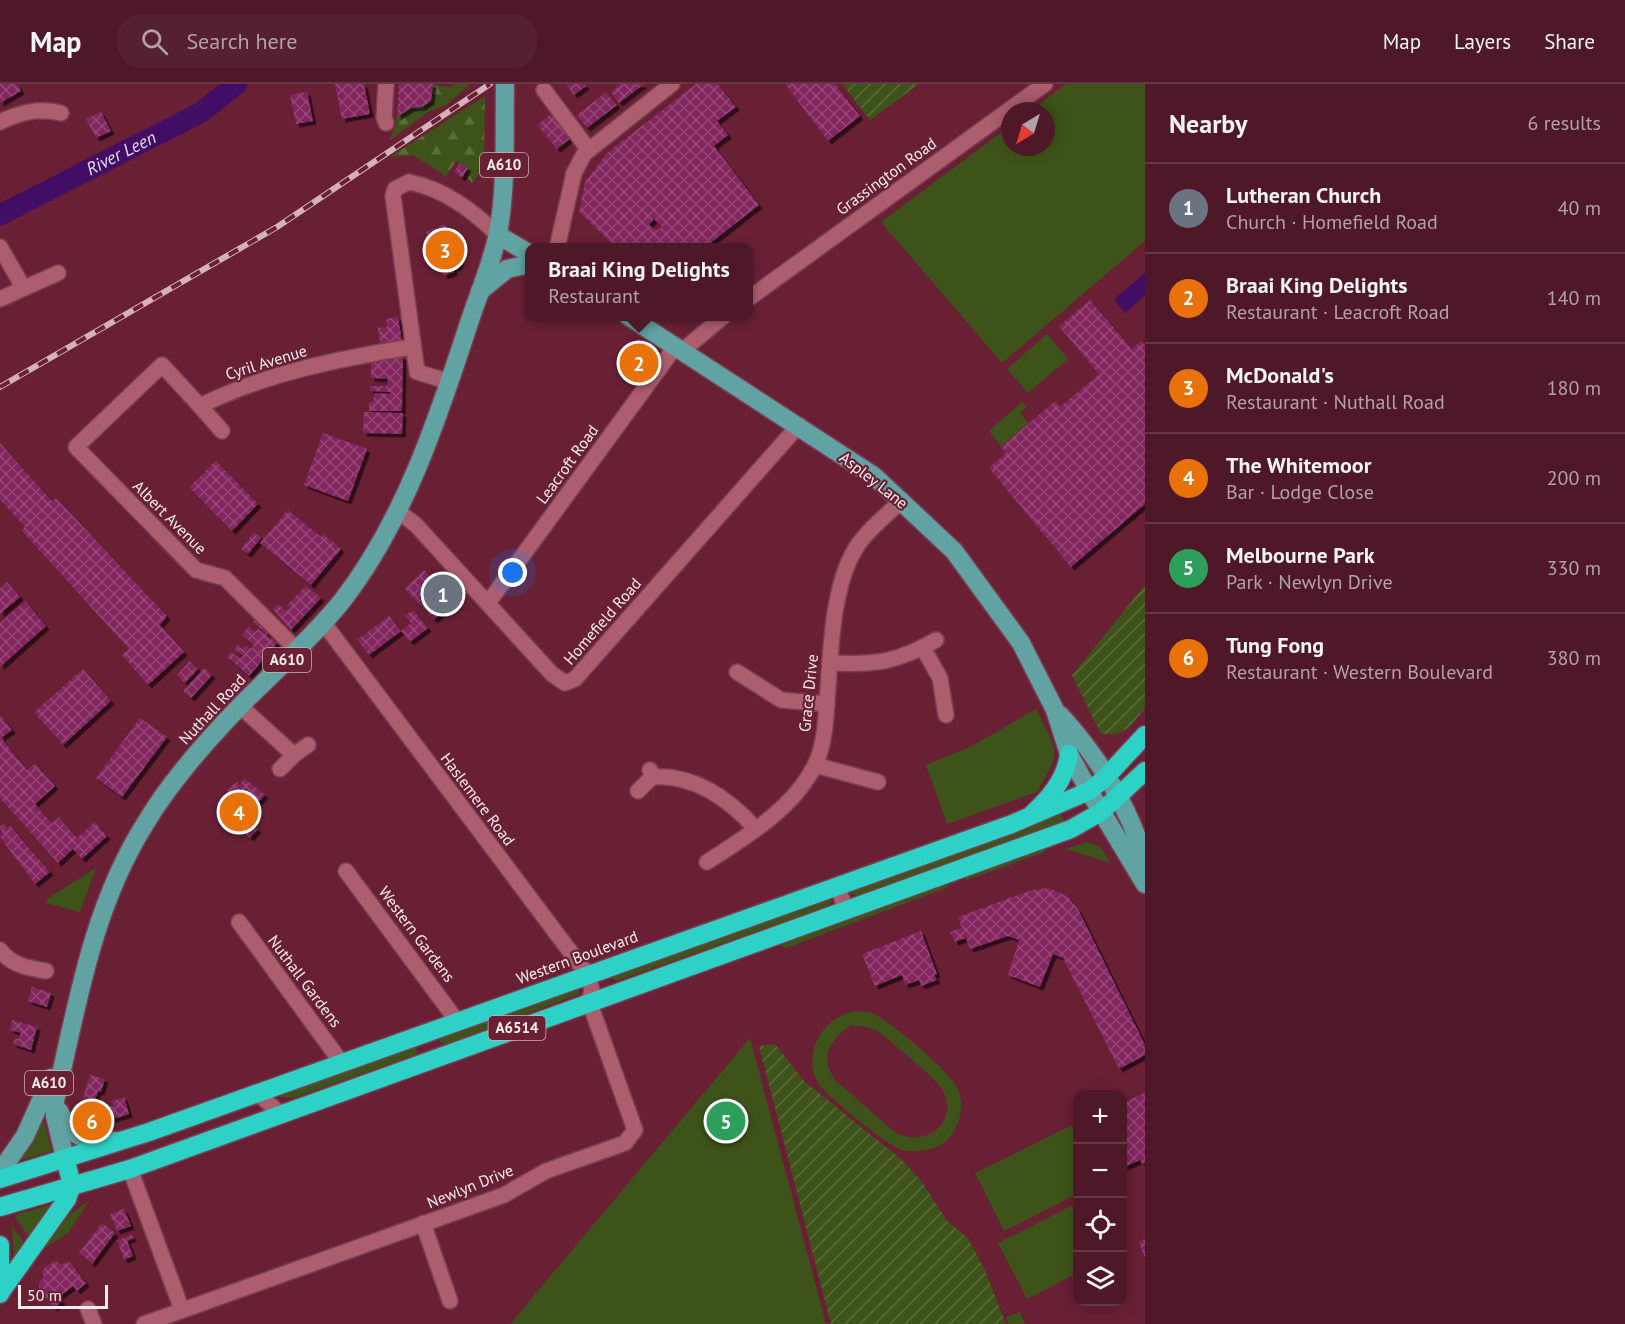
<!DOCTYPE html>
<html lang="en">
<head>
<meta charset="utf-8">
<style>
  :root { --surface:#4f1828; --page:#552130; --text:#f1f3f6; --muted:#b3a0a8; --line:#663745; --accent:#e69b98 }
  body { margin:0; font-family:"PT Sans",sans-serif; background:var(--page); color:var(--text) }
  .controls { position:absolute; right:18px; bottom:18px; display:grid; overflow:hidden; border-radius:12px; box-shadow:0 3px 15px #0003 }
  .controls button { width:54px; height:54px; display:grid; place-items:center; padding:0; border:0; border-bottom:2px solid var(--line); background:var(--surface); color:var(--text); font:30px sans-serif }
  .compass { position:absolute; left:1001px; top:18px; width:54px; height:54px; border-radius:50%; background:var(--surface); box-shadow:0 3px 15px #0003; rotate:218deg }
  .scale { position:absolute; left:18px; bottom:15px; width:90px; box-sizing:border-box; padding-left:6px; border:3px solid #ffecee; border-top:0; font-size:16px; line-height:21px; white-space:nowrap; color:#ffecee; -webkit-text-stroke:4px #692035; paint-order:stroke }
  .you { position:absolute; left:513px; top:489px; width:21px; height:21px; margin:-15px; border:4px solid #fff; border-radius:50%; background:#1a73e8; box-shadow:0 0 0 9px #1a73e833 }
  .badge { display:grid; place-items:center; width:39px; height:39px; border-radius:50%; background:var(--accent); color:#fff; font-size:20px; font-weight:700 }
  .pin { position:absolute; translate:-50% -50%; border:3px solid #fff; box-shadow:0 2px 6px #0006 }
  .popup { position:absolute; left:525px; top:159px; width:228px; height:78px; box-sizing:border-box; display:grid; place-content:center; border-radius:12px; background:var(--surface); filter:drop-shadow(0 2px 4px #0005); font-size:20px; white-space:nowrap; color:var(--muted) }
  .popup b { font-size:22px; color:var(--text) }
  .popup::after { content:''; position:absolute; left:50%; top:100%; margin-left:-12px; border:12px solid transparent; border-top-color:var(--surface) }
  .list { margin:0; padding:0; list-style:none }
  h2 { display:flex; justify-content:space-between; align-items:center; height:78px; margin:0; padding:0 24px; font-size:26px }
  h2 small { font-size:20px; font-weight:400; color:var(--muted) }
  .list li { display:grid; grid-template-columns:39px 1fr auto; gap:18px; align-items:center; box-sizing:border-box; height:90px; padding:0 24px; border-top:2px solid var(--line) }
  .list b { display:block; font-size:22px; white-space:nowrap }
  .list p { margin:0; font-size:20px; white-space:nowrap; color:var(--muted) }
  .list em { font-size:20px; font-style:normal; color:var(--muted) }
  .icon { flex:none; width:33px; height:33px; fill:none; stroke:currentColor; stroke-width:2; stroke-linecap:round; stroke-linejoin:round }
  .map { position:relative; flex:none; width:1145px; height:1240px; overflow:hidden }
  header { display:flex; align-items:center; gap:36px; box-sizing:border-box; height:84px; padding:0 30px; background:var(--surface); border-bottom:2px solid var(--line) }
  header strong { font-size:28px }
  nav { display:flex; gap:33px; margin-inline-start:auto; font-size:21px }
  .search { width:420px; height:54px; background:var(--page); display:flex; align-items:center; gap:15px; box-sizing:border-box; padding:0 21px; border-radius:24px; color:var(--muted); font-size:22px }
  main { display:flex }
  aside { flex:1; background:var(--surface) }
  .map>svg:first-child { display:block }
  .green { fill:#3e5319; fill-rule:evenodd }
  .forest { fill:url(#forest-firs) }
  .garden { fill:url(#garden-furrows) }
  .water { fill:#420d64 }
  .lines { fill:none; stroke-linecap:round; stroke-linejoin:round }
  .river { stroke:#420d64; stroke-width:21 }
  .building { fill:url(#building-cross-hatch); fill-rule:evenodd; filter:url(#shadow) }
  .minor-casing { stroke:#7a3e53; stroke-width:18 }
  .major-casing { stroke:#7a3e53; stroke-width:21 }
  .highway-casing { stroke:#7a3e53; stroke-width:21 }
  .minor { stroke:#ac5d6e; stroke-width:15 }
  .major { stroke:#60a3a2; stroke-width:18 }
  .highway { stroke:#2dd1c5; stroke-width:18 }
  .rail-casing { stroke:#d5b2ba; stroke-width:6 }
  .rail { stroke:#692035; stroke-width:4; stroke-dasharray:11; stroke-linecap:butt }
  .labels { text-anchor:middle; stroke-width:4.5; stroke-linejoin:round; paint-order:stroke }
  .shield { fill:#692035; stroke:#d2afb6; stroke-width:1.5 }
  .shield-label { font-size:15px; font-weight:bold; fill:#ffecee }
  .street-label { font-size:16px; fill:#ffecee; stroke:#692035 }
  .water-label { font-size:18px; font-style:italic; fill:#e5daf1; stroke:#692035 }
</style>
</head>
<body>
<header>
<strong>Map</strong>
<div class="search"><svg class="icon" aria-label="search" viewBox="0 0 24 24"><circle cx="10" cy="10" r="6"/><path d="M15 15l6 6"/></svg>Search here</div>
<nav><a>Map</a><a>Layers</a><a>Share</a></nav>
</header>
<main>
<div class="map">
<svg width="1145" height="1240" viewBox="0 0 1145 1240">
  <defs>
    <pattern id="forest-firs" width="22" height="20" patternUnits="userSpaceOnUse" patternTransform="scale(1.5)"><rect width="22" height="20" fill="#3e5319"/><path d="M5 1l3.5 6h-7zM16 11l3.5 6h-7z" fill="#5b6c3b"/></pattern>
    <pattern id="garden-furrows" width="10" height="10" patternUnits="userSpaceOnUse" patternTransform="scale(1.5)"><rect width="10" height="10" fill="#3e5319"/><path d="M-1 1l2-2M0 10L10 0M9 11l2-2" fill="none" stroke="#5b6c3b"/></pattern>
    <pattern id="building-cross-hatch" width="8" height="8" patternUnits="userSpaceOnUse" patternTransform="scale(1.5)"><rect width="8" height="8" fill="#83275f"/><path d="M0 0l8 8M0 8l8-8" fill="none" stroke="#964676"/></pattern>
    <filter id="shadow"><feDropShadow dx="3.5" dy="3.5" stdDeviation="0" flood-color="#0009"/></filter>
  </defs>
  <rect width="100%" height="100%" fill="#692035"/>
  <g class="green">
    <path d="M1066,0H1145V157L1002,279L881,138L1010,42V63H1046V27H1030Z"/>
    <path d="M1047,250L1068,275L1028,309L1007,285Z"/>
    <path d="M1022,318L1026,323L1020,329L1028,339L1001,362L989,347Z"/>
    <path d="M1036,625C1058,670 1063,663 1037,708L947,740L926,681L972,662Z"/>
    <path d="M1061,730L1064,737L856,812L850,809L851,805Z"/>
    <path d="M1088,758L1100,763L1111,779L1065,765Z"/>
    <path d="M1050,761L1043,769L967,796L965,792Z"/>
    <path d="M96,784L80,828L46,819L47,815Z"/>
    <path d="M948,798L949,803L786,864L775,859Z"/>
    <path d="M828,812L832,818L828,822L616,897L610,893Z"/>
    <path d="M578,903L579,910L446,960L440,958L441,951Z"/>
    <path d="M856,927C862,928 869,927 874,930C890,937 953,990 958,1005C964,1021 961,1035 953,1049C944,1063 928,1067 913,1067C909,1067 904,1067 900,1065C886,1060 825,1011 818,999C801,968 824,932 856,927ZM851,941C858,942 867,942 874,945C881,948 936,995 940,1002C962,1035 929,1065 896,1049L835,996C819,972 830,956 851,941Z"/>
    <path d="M750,954L826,1240H510Z"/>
    <path d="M416,961L417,970L293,1014L281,1013V1007Z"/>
    <path d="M43,1034L52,1067L18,1077Z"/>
    <path d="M1072,1041L1077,1052V1110L1004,1147L975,1089Z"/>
    <path d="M90,1116L68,1149L47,1163L44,1159L69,1131Z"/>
    <path d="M1077,1119V1189L1027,1215L998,1159Z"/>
    <path d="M54,1120L31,1152H28L15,1133L18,1130Z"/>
    <path d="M12,1142L23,1157L17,1174L14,1173Z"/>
    <path d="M1020,1228L1025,1240H1009L1006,1233Z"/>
  </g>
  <g class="forest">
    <path d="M455,0H470L446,21L428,28L390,56L396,39V33L411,24L422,23L431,17L433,1L451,3Z"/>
    <path d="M485,12L484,83L472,99L467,93L468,84L456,77L446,92L413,71L390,73Z"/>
  </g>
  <g class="garden">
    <path d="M842,0H919L870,36Z"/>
    <path d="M1145,501V624L1129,644L1116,650H1101L1072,591Z"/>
    <path d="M775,960L804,997L902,1076L922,1098L947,1137L968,1154L985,1186L1006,1240H831L759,962Z"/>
  </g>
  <path class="water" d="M1145,189V211L1125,229L1114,215Z"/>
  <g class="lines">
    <path class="river" id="s1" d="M0,131L200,29L237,0"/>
  </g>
  <g class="building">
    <path d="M0,0H17L21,7L0,19Z"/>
    <path d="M335,0H364L370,30L342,35Z"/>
    <path d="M399,0H433L431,17L422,23L411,24L397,33Z"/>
    <path d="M566,0H585L586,2L574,11Z"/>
    <path d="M621,0H644L619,19L611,8Z"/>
    <path d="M696,0H718L736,23L717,37L728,51L714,62L759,121L704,164H616L579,128L585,98L607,69ZM654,135L662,143L657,146L649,141Z"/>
    <path d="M785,0H835L860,32L828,57Z"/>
    <path d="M307,8L313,37L296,40L290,11Z"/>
    <path d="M606,8L617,21L587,44L577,31Z"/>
    <path d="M101,28L111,47L96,54L86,35Z"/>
    <path d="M551,30L571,54L557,65L537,41Z"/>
    <path d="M460,79L468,84L462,94L454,88Z"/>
    <path d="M445,140L460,174L459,182L453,185L454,188L444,192L426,148Z"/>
    <path d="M1090,216L1132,265L1141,257L1145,261V420L1071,483L989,384L1006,369L1001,363L1055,317L1060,323L1099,290L1059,242Z"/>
    <path d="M398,233L402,257L380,260L378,244L387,243L386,235Z"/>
    <path d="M377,272H403L402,327H369V318H373L375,309L390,310V308L370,307V302H387L388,295L371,294V278H377Z"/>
    <path d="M364,328L403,329L402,350L363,349Z"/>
    <path d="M323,349L367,365L348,417L304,401Z"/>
    <path d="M0,359L52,417L56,414L167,532L160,541L184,568L148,601L122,571L129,565L22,447L25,443L0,416Z"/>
    <path d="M216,377L258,420L232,447L189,403Z"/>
    <path d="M288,426L321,453L323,450L341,465L311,501L260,459Z"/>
    <path d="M254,448L261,454L248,470L241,465Z"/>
    <path d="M424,486L436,499L441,494L459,512L434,536L405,505ZM427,506L435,514L426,522L419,514Z"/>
    <path d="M7,498L20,513L0,530V504Z"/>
    <path d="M306,502L321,514L291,546L273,525L278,520L286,527L290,524L287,521Z"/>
    <path d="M25,517L46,542L0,583V539Z"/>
    <path d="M413,526L428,544L410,558L401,547L411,539L405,532Z"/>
    <path d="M389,532L401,547L369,571L357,556Z"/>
    <path d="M256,535L269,547L267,551L253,538Z"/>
    <path d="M249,543L255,548L258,545L277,559L249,592L227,573L231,568L240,575L243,572L234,565L237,561L242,565L245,561L251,565L254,562L242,551Z"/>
    <path d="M190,577L198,585L185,599L177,591Z"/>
    <path d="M204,584L212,591L191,614L183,607Z"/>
    <path d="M83,585L111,617L63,661L34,628Z"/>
    <path d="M0,631L12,646L1,654L27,686L35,680L55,702L35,720L52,739L59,733L77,754L95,738L107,752L82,775L73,765L58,779L0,714Z"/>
    <path d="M140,634L167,653L122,713L96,694Z"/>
    <path d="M244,694L265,711L244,733L258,745L250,754L234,739L237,736L222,722L226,718L223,715L229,708L226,706L237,698L240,701Z"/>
    <path d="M4,740L7,744L10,742L50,788L35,800L0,753L2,748L0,743Z"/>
    <path d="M1048,804L1067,812L1078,825L1145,961V971L1119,985L1063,874L1053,870L1040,903L1008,891L1019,856L1008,852L970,865L966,854L955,858L950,848L962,844L958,833L1032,806Z"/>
    <path d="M921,847L937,890L934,891L937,896L921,902L919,896L905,901L902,891L875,902L862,870Z"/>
    <path d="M32,903L51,909L47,923L28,917Z"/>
    <path d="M12,936L37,943L31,966L13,960L15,954L19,955L21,949L10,946Z"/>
    <path d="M90,991L105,995L101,1008L98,1007L95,1016L105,1025L113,1021L111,1017L124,1013L129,1030L88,1043L77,1032Z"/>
    <path d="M1145,1008V1079L1142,1080L1140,1076L1124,1083L1122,1020Z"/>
    <path d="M124,1125L131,1142L117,1147L110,1130Z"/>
    <path d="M102,1139L115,1149L92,1180L79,1169Z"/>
    <path d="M132,1151L133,1154L127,1156L133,1172L124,1176L117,1156Z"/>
    <path d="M1145,1155V1174L1139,1158Z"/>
    <path d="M56,1177L61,1181L67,1178L71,1179L86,1199L77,1207L73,1202L59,1213L62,1217L54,1224L39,1204V1198L44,1194L42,1188L46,1182Z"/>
  </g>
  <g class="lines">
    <g class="minor-casing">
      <g id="minor">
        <path d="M386,0L384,33L386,39"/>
        <path d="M544,6L588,65"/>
        <path d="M0,38C21,28 38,24 61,29"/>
        <path d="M0,163L23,203"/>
        <path d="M557,164L574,89L584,70L672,0"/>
        <path d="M0,215L58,189"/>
        <path d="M748,215L1045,0"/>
        <path d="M682,267L724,232"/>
        <path d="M450,298L417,288L393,112L395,105L409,98C444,105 472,126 498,151"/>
        <path d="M200,322L222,347"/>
        <path d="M398,427L416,441L552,590L565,599L575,595L799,341"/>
        <path d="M488,519L675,263"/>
        <path d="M923,564L940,594L946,631"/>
        <path d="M297,566L225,494L196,486L76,363L162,281L200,322C266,289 338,275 411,263"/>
        <path d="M830,579C874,581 896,579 936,556"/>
        <path d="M737,588L781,616L827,620"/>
        <path d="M240,622L294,671L280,685"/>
        <path d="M294,671L308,661"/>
        <path d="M815,681L878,698"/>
        <path d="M652,693C695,690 729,715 756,745"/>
        <path d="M638,707L652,693L650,686"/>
        <path d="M707,778C746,753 794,724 815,681C826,658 826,629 828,604C831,561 833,494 860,458C871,443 888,430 902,416"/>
        <path d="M346,787L457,937"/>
        <path d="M837,801L846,826"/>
        <path d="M239,838L341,978"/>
        <path d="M0,866C11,881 28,884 46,887"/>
        <path d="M259,1008C263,1017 272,1020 278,1029"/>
        <path d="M130,1085L182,1226"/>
        <path d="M423,1139L450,1217"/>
        <path d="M88,1225L94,1240"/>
        <path d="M144,1240L504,1111L546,1087L625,1059L635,1046L589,917L592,906L587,890L323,538"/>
      </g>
    </g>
    <g class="major-casing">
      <g id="major">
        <path d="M498,151L530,170"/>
        <path d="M480,207L507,185L530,180"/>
        <path d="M628,232L874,392L954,467L1021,559L1055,626L1069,670L1089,707L1145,800"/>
        <path d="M1060,631C1098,672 1130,724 1145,778"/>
        <path d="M59,1027C72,1057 87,1056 116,1057"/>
        <path d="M65,1074L55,1032V1017C77,922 92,824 145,740C171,696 207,656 242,620C276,586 312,554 342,517C404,437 437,337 468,242C478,211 492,180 498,149C507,100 504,49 505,0"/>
        <path d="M0,1088L25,1052L51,994"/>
      </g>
    </g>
    <g class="highway-casing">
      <g id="highway">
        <path d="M1033,729C1050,714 1066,693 1069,670"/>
        <path d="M0,1095L149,1048L1012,740L1089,707L1105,694L1145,651"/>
        <path d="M0,1123L130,1085L1071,745L1101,728L1145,687"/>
        <path d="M0,1161V1210"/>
        <path d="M0,1209L67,1115L72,1101L65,1074"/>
      </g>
    </g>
    <use href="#minor" class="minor"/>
    <use href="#major" class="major"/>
    <use href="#highway" class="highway"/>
    <g class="rail-casing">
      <path id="rail" d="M0,303L277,143L490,0"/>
    </g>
    <use href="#rail" class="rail"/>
  </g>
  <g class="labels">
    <g class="shield">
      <rect x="480" y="69" width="48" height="24" rx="4.5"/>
      <rect x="263" y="564" width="48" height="24" rx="4.5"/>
      <rect x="488.5" y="932" width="57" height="24" rx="4.5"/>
      <rect x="25" y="987" width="48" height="24" rx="4.5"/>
    </g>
    <g class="shield-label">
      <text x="504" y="86">A610</text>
      <text x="287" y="581">A610</text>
      <text x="517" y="949">A6514</text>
      <text x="49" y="1004">A610</text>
    </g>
    <g class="street-label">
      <text transform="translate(886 92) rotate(-36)" y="6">Grassington Road</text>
      <text transform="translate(266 278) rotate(-17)" y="6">Cyril Avenue</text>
      <text transform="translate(567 380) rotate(-54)" y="6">Leacroft Road</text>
      <text transform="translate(874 396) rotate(38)" y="6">Aspley Lane</text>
      <text transform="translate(170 433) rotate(45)" y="6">Albert Avenue</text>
      <text transform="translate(602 537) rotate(-49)" y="6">Homefield Road</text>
      <text transform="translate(808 609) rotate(-84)" y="6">Grace Drive</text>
      <text transform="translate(212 625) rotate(-47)" y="6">Nuthall Road</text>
      <text transform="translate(478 715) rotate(53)" y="6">Haslemere Road</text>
      <text transform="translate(417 850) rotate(53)" y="6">Western Gardens</text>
      <text transform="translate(577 873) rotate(-20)" y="6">Western Boulevard</text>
      <text transform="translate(305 897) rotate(53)" y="6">Nuthall Gardens</text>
      <text transform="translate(470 1102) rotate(-22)" y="6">Newlyn Drive</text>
    </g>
    <g class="water-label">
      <text dy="6" stroke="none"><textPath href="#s1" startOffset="136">River Leen</textPath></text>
    </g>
  </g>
</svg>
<div class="controls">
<button>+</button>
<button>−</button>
<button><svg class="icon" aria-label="locate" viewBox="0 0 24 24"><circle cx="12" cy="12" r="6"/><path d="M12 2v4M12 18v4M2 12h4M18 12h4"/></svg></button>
<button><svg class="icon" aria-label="layers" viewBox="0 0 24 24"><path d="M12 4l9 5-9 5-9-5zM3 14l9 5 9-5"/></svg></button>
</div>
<svg class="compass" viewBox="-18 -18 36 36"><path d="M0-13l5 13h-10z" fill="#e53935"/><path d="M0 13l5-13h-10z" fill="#b3a0a8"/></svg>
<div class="scale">50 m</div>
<div class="you"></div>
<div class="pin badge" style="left:443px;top:510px;background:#6b7280">1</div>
<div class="pin badge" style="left:639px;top:279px;background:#e8710a">2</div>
<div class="popup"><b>Braai King Delights</b>Restaurant</div>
<div class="pin badge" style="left:445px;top:166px;background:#e8710a">3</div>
<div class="pin badge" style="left:239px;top:728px;background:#e8710a">4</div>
<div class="pin badge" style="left:726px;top:1037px;background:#2e9e5b">5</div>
<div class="pin badge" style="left:92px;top:1037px;background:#e8710a">6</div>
</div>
<aside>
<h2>Nearby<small>6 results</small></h2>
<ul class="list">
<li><span class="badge" style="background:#6b7280">1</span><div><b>Lutheran Church</b><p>Church · Homefield Road</p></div><em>40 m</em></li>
<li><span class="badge" style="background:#e8710a">2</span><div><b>Braai King Delights</b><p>Restaurant · Leacroft Road</p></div><em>140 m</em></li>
<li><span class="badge" style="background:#e8710a">3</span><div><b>McDonald's</b><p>Restaurant · Nuthall Road</p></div><em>180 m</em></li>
<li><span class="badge" style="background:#e8710a">4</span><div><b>The Whitemoor</b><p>Bar · Lodge Close</p></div><em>200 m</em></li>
<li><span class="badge" style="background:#2e9e5b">5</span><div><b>Melbourne Park</b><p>Park · Newlyn Drive</p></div><em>330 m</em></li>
<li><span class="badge" style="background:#e8710a">6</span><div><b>Tung Fong</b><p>Restaurant · Western Boulevard</p></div><em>380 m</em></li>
</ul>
</aside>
</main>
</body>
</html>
